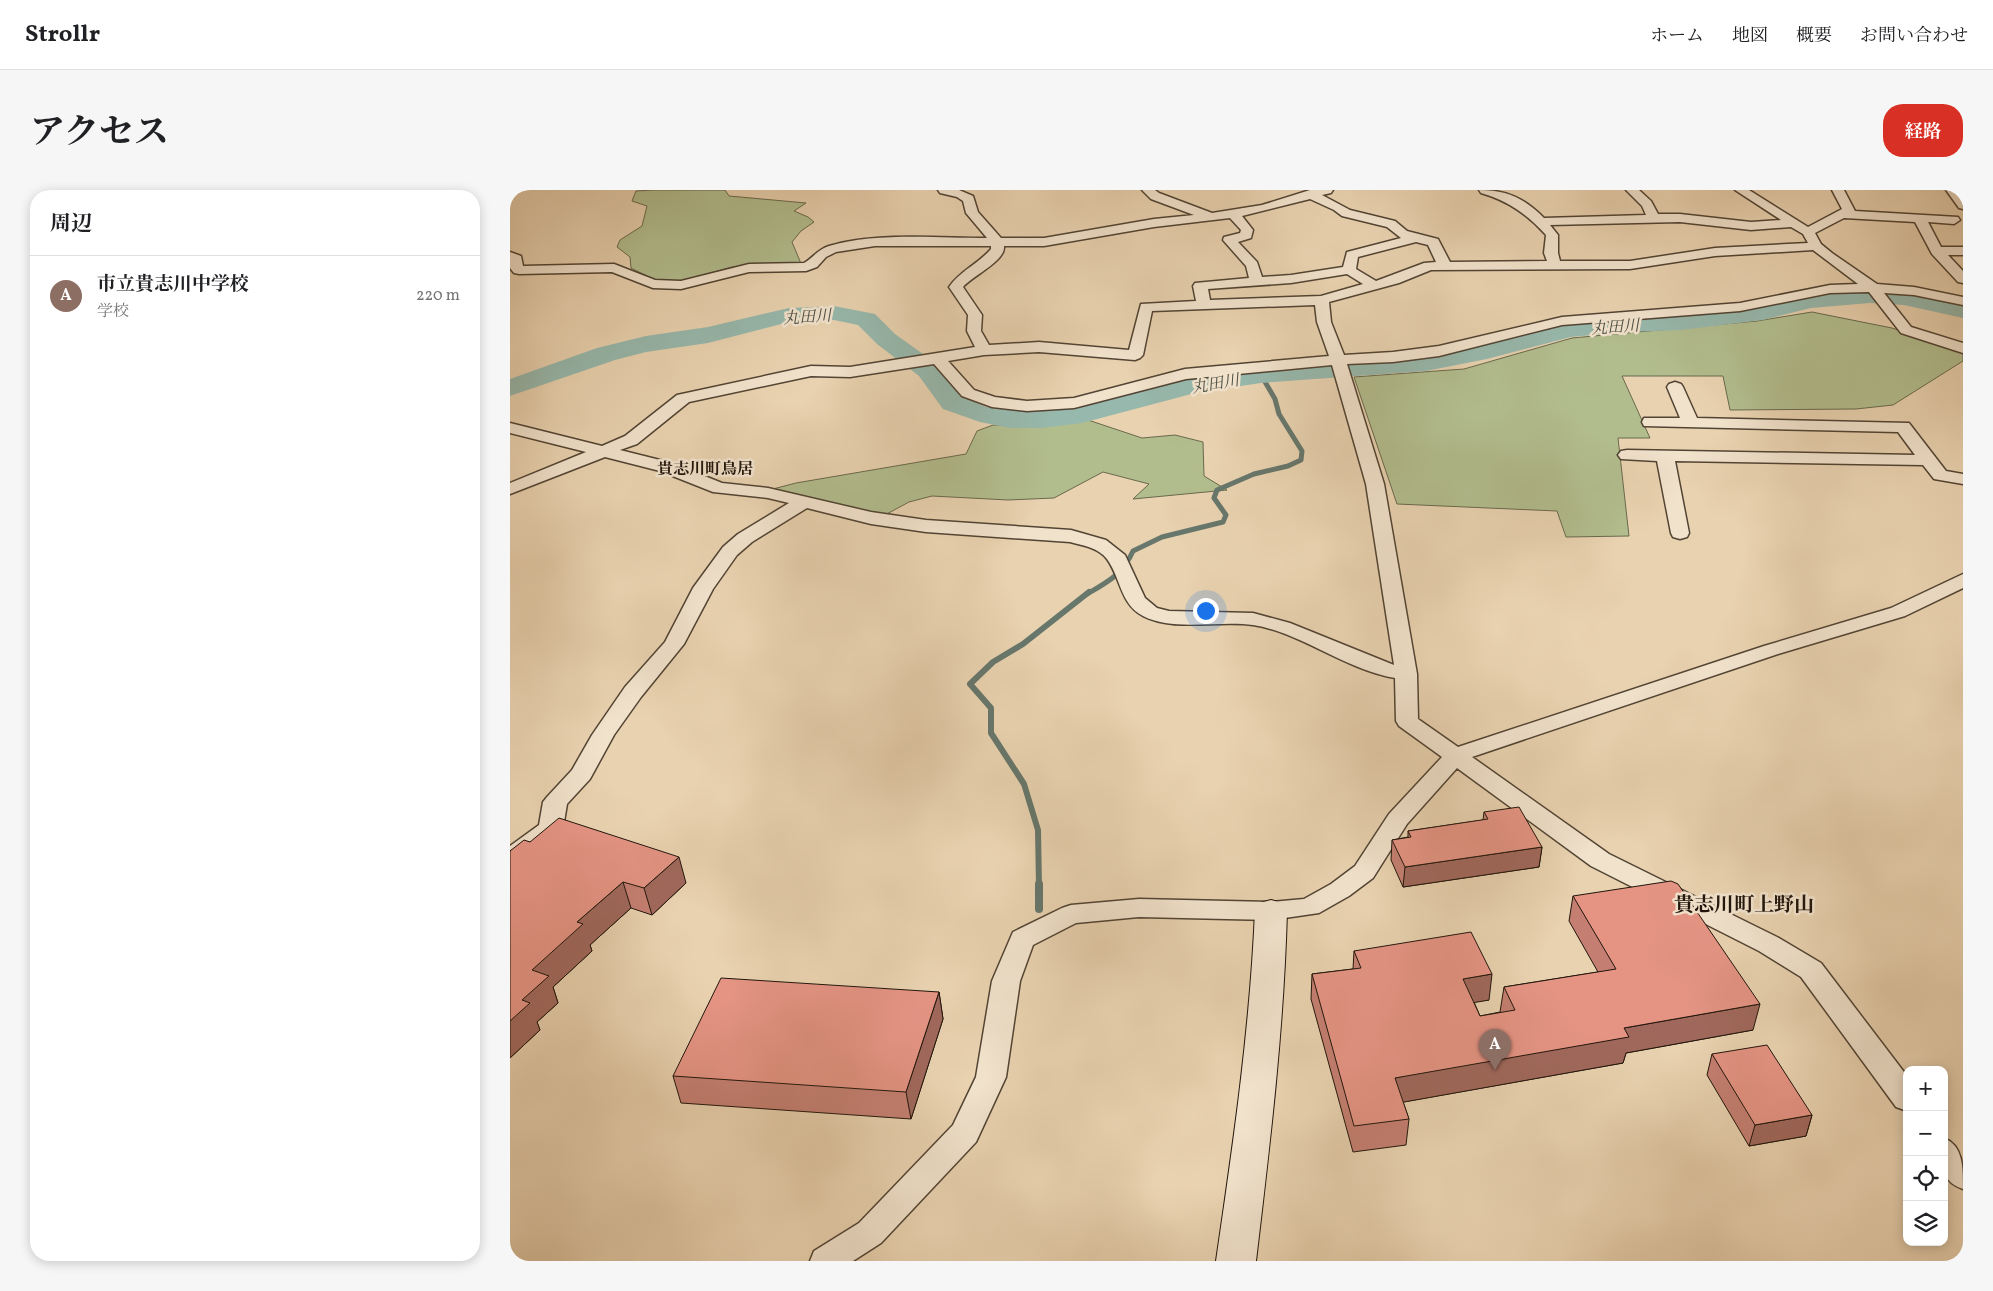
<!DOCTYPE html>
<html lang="ja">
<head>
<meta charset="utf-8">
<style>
  :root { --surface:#fff; --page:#f6f6f6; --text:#202124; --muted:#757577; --line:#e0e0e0; --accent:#d93025 }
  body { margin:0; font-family:Vollkorn,"Noto Serif JP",serif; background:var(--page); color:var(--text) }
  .controls { position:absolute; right:15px; bottom:15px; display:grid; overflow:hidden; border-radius:10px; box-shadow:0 2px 12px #0003 }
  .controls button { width:45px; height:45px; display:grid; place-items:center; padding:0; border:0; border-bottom:1px solid var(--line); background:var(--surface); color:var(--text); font:25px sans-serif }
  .you { position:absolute; left:695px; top:420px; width:18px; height:18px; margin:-12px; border:4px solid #fff; border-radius:50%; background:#1a73e8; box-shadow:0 0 0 8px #1a73e833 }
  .badge { display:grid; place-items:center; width:32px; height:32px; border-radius:50%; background:var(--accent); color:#fff; font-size:16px; font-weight:700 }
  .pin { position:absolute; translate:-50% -41px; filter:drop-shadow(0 1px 2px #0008) }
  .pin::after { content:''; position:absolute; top:26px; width:18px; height:15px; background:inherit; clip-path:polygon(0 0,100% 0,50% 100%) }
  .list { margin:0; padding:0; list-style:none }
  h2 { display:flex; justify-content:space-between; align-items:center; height:65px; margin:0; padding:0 20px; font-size:21px }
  h2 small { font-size:16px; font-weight:400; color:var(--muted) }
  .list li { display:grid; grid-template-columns:32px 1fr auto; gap:15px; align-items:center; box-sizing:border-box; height:80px; padding:0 20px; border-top:1px solid var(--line) }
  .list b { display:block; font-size:19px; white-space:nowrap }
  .list p { margin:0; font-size:16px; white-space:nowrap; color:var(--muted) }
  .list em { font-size:16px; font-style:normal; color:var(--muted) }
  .icon { flex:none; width:28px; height:28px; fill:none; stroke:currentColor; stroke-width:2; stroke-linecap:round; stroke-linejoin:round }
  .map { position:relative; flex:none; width:1453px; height:1071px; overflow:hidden; border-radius:20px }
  header { display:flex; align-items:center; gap:30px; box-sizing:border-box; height:70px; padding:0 25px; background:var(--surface); border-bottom:1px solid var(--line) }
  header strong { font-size:24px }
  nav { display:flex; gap:28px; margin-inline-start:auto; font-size:18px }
  .intro { display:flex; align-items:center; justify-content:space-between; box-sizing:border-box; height:120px; padding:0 30px }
  h1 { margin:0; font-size:35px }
  .button { padding:12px 22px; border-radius:20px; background:var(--accent); color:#fff; font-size:18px; font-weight:700 }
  main { display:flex; gap:30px; padding:0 30px }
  aside { flex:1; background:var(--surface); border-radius:20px; box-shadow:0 2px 12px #0003 }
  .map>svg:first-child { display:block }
  .green { fill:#b2bd8e; stroke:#69694c }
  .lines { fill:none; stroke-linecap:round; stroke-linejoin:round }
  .stream-far2 { stroke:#67776c; stroke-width:5 }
  .stream-far1 { stroke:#67776c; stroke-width:6 }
  .stream { stroke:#67776c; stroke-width:8 }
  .river { fill:#97b8ac; fill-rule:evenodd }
  .street-casing { stroke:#524434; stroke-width:3 }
  .secondary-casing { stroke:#20150b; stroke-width:2 }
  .street { fill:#f1e2cc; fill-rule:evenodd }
  .secondary { fill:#f1e2cc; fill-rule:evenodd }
  .wall { fill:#c57f72; stroke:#20150b }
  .shaded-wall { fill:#a0685c; stroke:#20150b }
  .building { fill:#e59484; stroke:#20150b }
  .labels { text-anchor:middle; stroke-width:5; stroke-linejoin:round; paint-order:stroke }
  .far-water-label { font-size:16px; font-style:italic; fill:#4a4e43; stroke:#f1e2cc }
  .far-quarter-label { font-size:16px; font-weight:bold; fill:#20150b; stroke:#f1e2cc }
  .quarter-label { font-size:20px; font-weight:bold; fill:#20150b; stroke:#f1e2cc }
</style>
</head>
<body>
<header>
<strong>Strollr</strong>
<nav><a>ホーム</a><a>地図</a><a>概要</a><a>お問い合わせ</a></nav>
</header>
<div class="intro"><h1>アクセス</h1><a class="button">経路</a></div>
<main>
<aside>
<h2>周辺<small></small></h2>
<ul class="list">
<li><span class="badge" style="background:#8d6e63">A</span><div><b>市立貴志川中学校</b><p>学校</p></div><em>220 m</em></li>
</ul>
</aside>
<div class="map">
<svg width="1453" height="1071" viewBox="0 0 1453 1071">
  <rect width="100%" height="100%" fill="#e9d2b0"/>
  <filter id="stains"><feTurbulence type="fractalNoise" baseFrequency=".004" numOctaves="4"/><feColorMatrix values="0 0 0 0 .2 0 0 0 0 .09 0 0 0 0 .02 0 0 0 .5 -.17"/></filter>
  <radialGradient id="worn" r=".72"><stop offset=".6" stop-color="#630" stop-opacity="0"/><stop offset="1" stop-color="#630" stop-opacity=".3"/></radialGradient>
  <g class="green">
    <path d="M143,0H215L219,6L296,13L284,21L298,27L304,32L291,41L282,52L292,76L222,77L168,92L147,91L121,78L120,67L107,57L110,50L132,36L137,16L122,11L126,1Z"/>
    <path d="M1302,122L1382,138L1453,162V171L1383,215L1346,219L1220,220L1213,186H1112L1140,248H1108L1119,346L1056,347L1047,321L887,314L844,187L954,179L1062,148L1247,131Z"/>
    <path d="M578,230L632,248L665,245L693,252L694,286L717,300L623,309L639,294L593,282L544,308L498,310L422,306L399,312L373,326L259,300L286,293L456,264L467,241L483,235L532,236Z"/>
  </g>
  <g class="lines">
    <path class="stream-far2" d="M577,404C598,392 613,384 623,361L652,347L713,332L716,325L704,308L707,300L744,284L778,276L791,270L792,261L769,224L765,209L751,185"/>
    <path class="stream-far1" d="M529,696L528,640L514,594L481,543V518L460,494L483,472L513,454L579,402"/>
    <path class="stream" d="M529,694V719"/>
    <path class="river" d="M1360,99L1394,101L1453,114V128L1394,115L1360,113L1301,118L1253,130L1171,140L1115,142L1061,147L977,169L916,181L751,193L689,202L572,233L532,238H500L470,232L433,219L409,186L367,154L348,135L324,130L279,132L198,153L136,162L105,170L0,206V189L87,158L136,146L198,137L279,118L324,116L365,124L385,144L427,174L453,207L476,217L500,220H532L571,217L687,186L751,177L916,165L973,154L1015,142L1061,131L1115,126L1171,124L1253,116L1301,104Z"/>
    <g class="street-casing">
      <g id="street">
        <path d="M428,0H449L463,6L468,22L491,48H534L644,29L684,25L641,9L632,0H645L649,3L702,23L752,15L800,0H823L821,3L812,5L840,20L885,31L897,41L928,49L940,72L1037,71L1034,63L1036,45C1017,24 998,11 971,3L969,0C997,0 1014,8 1034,28L1136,25L1132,16L1116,0H1129L1141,11L1148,24H1170L1241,32L1271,30L1225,0H1239L1298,37L1332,19L1322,0H1334L1345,21L1448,27L1450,30L1444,34L1418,32L1431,57H1453V65H1438L1453,81V93L1448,92L1422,64L1405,32L1334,28L1305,43L1311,54L1322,63L1367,94L1404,97L1453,107V115L1404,105L1374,103L1401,137L1453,153V163L1391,143L1359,102L1320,103L1230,121L1052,135L929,166L883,172L837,174L874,294L907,484L908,529L948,557L1254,456L1381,418L1453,384V398L1395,426L1268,464L962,567L1099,664L1267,747L1311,773L1397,886V921L1386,917L1291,787L1249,761L1081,676L947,578L897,634L863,688L839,706L809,723L761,730L629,727L566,733L523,755L510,791L496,887L466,952L371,1053L343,1071H300L304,1061L349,1033L443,935L466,887L482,791L503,742L552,718L561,715L629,709L761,712L794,709L821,694L845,676L879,624L932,567L889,536L886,531L885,488C836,480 790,442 743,435C709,430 663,442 633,426C610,414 611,388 597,369C589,358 572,355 560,352L416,342L361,334L297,318L242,352L227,365L203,399L174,454L131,507L104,545L80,589L57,614L53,638L50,644L9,674L0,676V656L29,635L33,612L37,607L62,580L82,545L115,497L155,452L183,398L213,357L228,344L279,313L258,308L203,302L150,281L95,267L0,304V293L76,262L0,243V233L92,256L115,246L167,205L301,176L340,177L465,157L457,141L458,125L439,97C450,81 468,74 481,59V56H365L326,62L316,67L307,77L296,81L239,82L171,99L143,98L102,82L9,84L4,83L0,78V62L11,66L13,76L104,74L145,90L171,91L239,74L294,73C303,68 307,60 319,56C364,42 429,48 477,48L456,23L453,11L447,7L430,3ZM800,9L824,20L832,26L877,37L891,48L837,62L833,77L781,85L752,87L747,72L728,52L741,48L743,40L732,26ZM720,28L731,40L730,43L714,47L713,50L736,76L739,88L685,93L683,96L686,111L631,114L619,160L529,152L479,155L471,141L472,125L453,97C462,86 496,71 494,56H534L644,37ZM1170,32L1241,40L1281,37L1293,44L1298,53L1205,58L1120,71H1050L1048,63V45L1040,35ZM906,52L918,55L926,72L914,73L866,91L846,79L848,67ZM1303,60L1348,94L1320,95L1230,113L1052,127L929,156L883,162L834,165L821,132L819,112L889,93L921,80L1120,79L1205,66ZM837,84L853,94L811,106L700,110L698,99L781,93ZM805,115L807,132L819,166L675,179L564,208L517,211L485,207L464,200L438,171L474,165L529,162L625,170L630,168L633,165L642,121ZM424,174L452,206L482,217L517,221L564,218L676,189L822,175L856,294L884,475L780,433L743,423L659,421L647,418L635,408L615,365L596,350L561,340L416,330L361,322L258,298L212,293L162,273L110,260L127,254L179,212L301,186L340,187Z"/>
        <path d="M1436,0H1448L1453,7V19L1449,18Z"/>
        <path d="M1165,192L1171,194L1173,197L1187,228L1399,233L1436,281L1453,284V294L1424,289L1413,275L1165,271L1179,343L1177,347L1170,349L1163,347L1161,343L1147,271L1111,269L1108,265L1111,261L1117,260L1405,265L1388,242L1134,236L1132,232L1134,228H1170L1157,197L1159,194Z"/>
        <path d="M1434,948C1453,956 1453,976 1453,999C1427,990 1434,971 1434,948Z"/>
      </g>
    </g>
    <g class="secondary-casing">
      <path id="secondary" d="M761,710L772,713L777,721C774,838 760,954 746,1071H706C723,955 740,839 745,721L750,713Z"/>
    </g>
    <use href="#street" class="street"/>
    <use href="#secondary" class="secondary"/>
  </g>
  <g class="wall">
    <path d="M974,622L1032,657L1029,677L893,697L881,670L882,650L898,647V641L973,630Z"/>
    <path d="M20,652L176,693L142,725L121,718L80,755L82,761L43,797L48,813L27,832L30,840L0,868V661Z"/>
    <path d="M1063,706L1243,840L1116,863L1113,873L893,912L899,929L896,955L843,962L801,809L802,784L843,779L844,761L979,810L964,812L970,826L990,822L994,797L1088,782L1059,731Z"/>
    <path d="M429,802L433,829L401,929L171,913L163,886Z"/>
    <path d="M1202,864L1302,925L1296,946L1239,956L1197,885Z"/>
  </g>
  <g class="shaded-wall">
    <path d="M1032,657L1029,677L893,697L895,677Z"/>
    <path d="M169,667L176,693L142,725L134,698Z"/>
    <path d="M113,692L121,718L80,755L82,761L43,797L48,813L27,832L30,840L0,868V831L12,810L22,780L67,732Z"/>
    <path d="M982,784L979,810L950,815L953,789Z"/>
    <path d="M429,802L433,829L401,929L396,902Z"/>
    <path d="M1250,814L1243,840L1116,863L1113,873L883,914L885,888L1114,838Z"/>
    <path d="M1302,925L1296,946L1239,956L1245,935Z"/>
  </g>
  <g class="building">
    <path d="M1009,617L1032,657L895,677L882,650L901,647L898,641L978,629L974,622Z"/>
    <path d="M49,628L169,667L134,698L113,692L67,732L73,734L22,780L39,786L12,810L20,813L0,831V661L14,650L20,652Z"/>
    <path d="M1161,691L1168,694L1250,814L1114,838L1119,847L885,888L899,929L844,936L802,784L851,778L844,761L961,742L982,784L953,789L970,826L1005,820L994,797L1106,779L1063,706Z"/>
    <path d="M211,788L429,802L396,902L163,886Z"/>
    <path d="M1257,855L1302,925L1245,935L1202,864Z"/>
  </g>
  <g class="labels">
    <g class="far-water-label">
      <text transform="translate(297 126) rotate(-4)" y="6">丸田川</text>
      <text transform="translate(1105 136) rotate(-4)" y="6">丸田川</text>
      <text transform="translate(705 193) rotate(-10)" y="6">丸田川</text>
    </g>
    <g class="far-quarter-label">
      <text x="195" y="284">貴志川町鳥居</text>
    </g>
    <g class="quarter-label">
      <text x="1234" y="721">貴志川町上野山</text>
    </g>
  </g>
  <rect width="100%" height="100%" filter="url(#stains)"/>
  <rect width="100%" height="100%" fill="url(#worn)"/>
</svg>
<div class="controls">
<button>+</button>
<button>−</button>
<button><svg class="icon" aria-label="locate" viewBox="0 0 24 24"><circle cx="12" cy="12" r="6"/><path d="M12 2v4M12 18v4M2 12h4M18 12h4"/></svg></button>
<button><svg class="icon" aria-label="layers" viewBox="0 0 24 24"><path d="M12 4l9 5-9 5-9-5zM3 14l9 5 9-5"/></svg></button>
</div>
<div class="you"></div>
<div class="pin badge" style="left:985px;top:880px;background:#8d6e63">A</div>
</div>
</main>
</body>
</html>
